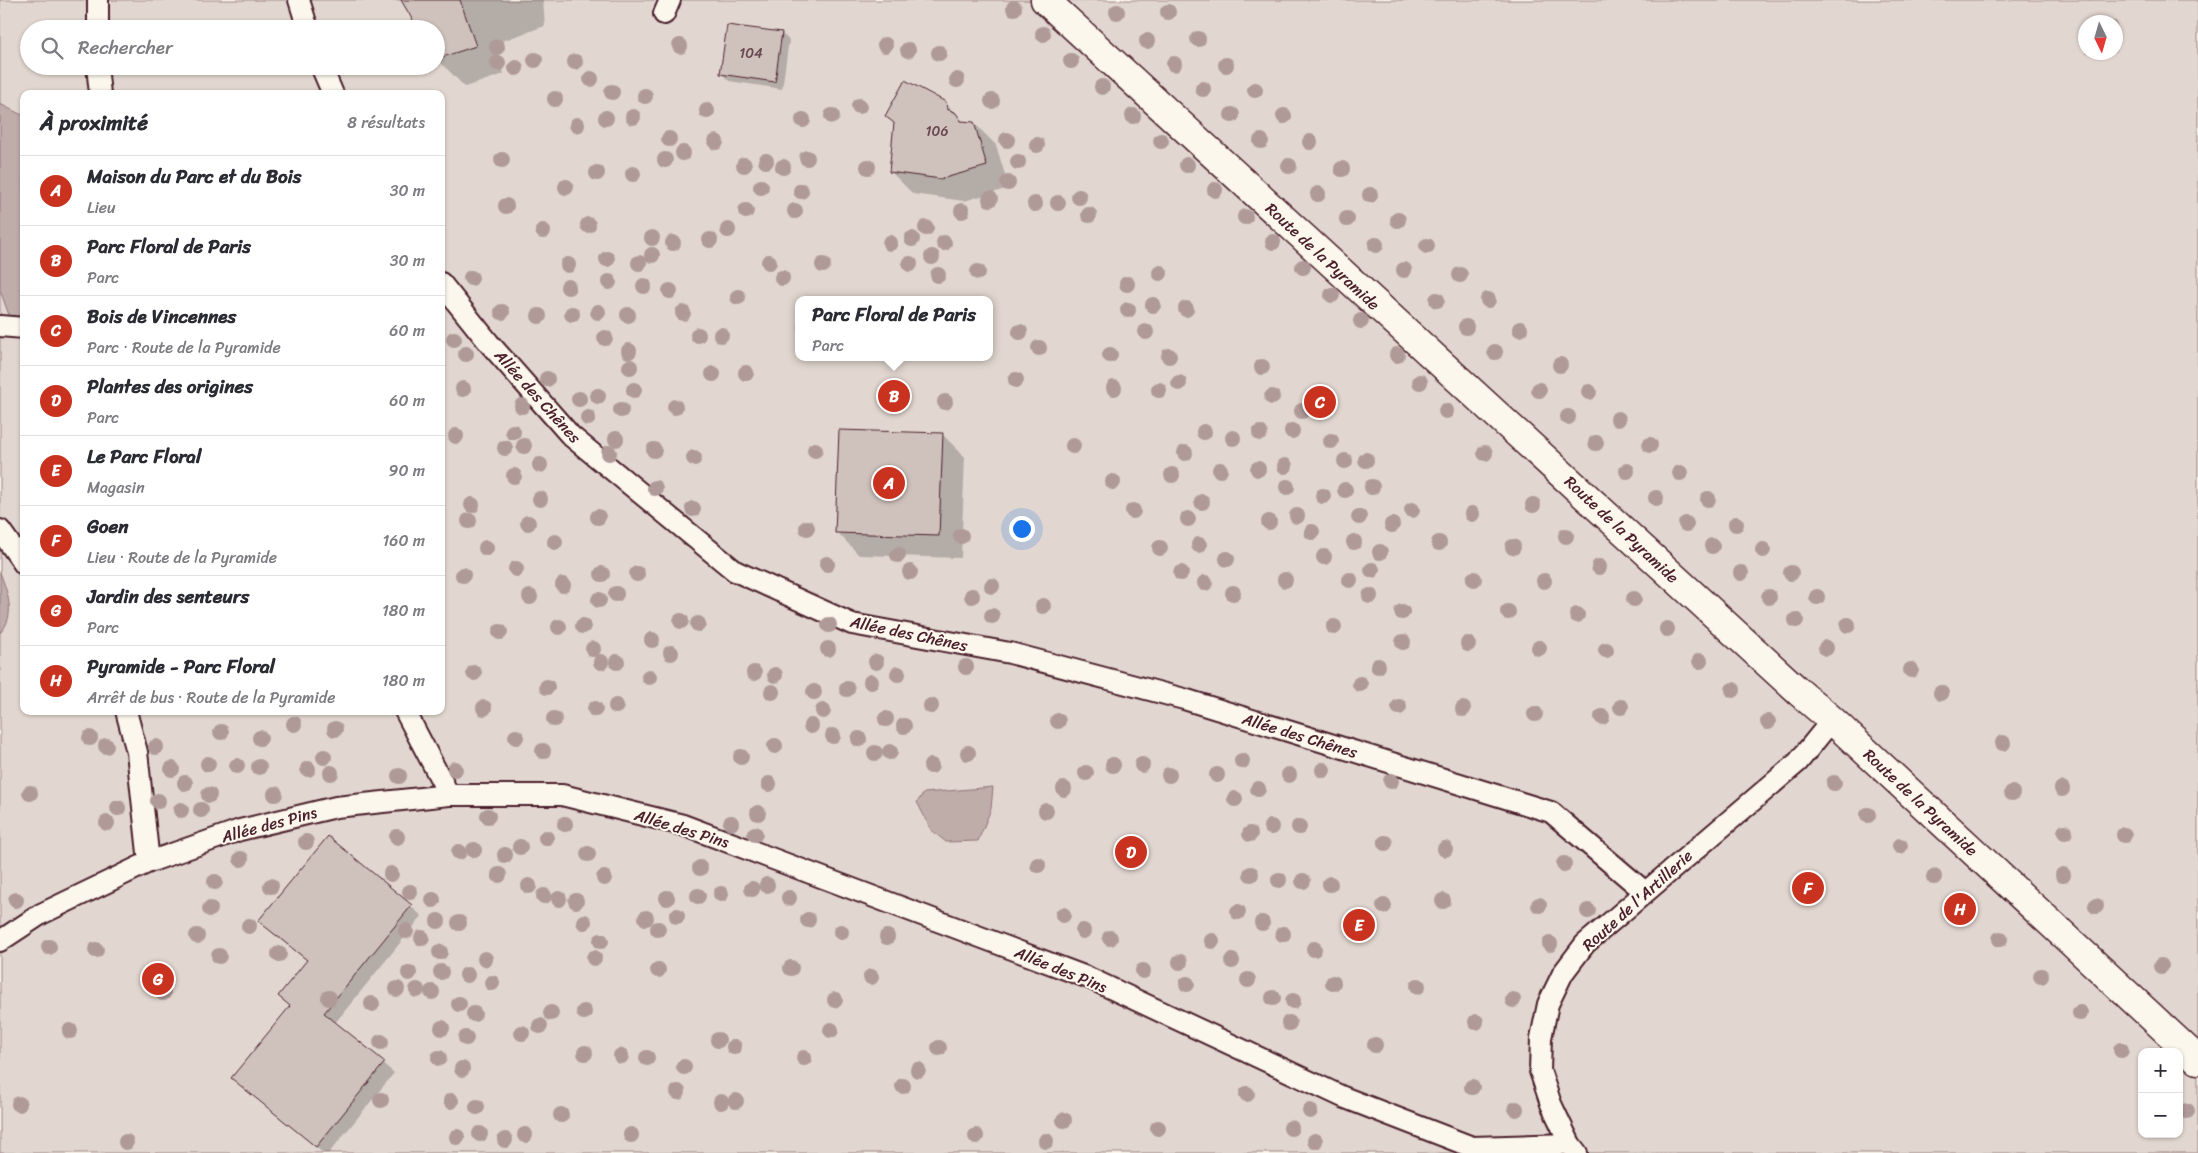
<!DOCTYPE html>
<html lang="fr">
<head>
<meta charset="utf-8">
<style>
  :root { --surface:#fff; --page:#f7f7f7; --text:#2b2b33; --muted:#7c7c81; --line:#e1e1e2; --accent:#c8321e }
  body { margin:0; font-family:Sriracha,sans-serif; background:var(--page); color:var(--text) }
  .controls { position:absolute; right:15px; bottom:15px; display:grid; overflow:hidden; border-radius:10px; box-shadow:0 1px 4px #0004 }
  .controls button { width:45px; height:45px; display:grid; place-items:center; padding:0; border:0; border-bottom:1px solid var(--line); background:var(--surface); color:var(--text); font:25px sans-serif }
  .compass { position:absolute; left:2078px; top:15px; width:45px; height:45px; border-radius:50%; background:var(--surface); box-shadow:0 1px 4px #0004; rotate:175deg }
  .you { position:absolute; left:1021px; top:528px; width:18px; height:18px; margin:-12px; border:4px solid #fff; border-radius:50%; background:#1a73e8; box-shadow:0 0 0 8px #1a73e833 }
  .badge { display:grid; place-items:center; width:32px; height:32px; border-radius:50%; background:var(--accent); color:#fff; font-size:16px; font-weight:700 }
  .pin { position:absolute; translate:-50% -50%; border:2px solid #fff; box-shadow:0 1px 5px #0006 }
  .popup { position:absolute; left:795px; top:296px; width:198px; height:65px; box-sizing:border-box; display:grid; place-content:center; border-radius:10px; background:var(--surface); filter:drop-shadow(0 1px 4px #0005); font-size:16px; white-space:nowrap; color:var(--muted) }
  .popup b { font-size:19px; color:var(--text) }
  .popup::after { content:''; position:absolute; left:50%; top:100%; margin-left:-10px; border:10px solid transparent; border-top-color:var(--surface) }
  .list { margin:0; padding:0; list-style:none }
  h2 { display:flex; justify-content:space-between; align-items:center; height:65px; margin:0; padding:0 20px; font-size:21px }
  h2 small { font-size:16px; font-weight:400; color:var(--muted) }
  .list li { display:grid; grid-template-columns:32px 1fr auto; gap:15px; align-items:center; box-sizing:border-box; height:70px; padding:0 20px; border-top:1px solid var(--line) }
  .list b { display:block; font-size:19px; white-space:nowrap }
  .list p { margin:0; font-size:16px; white-space:nowrap; color:var(--muted) }
  .list em { font-size:16px; font-style:normal; color:var(--muted) }
  .icon { flex:none; width:28px; height:28px; fill:none; stroke:currentColor; stroke-width:2; stroke-linecap:round; stroke-linejoin:round }
  .map { position:relative; flex:none; width:2198px; height:1153px; overflow:hidden }
  .search { position:absolute; background:var(--surface); box-shadow:0 1px 4px #0004; left:20px; top:20px; width:425px; height:55px; display:flex; align-items:center; gap:12px; box-sizing:border-box; padding:0 18px; border-radius:28px; color:var(--muted); font-size:19px }
  .panel { position:absolute; background:var(--surface); box-shadow:0 1px 4px #0004; left:20px; top:90px; width:425px; height:625px; border-radius:10px }
  .map>svg:first-child { display:block }
  .green { fill:#e2d7d0; stroke:#967b7e; fill-rule:evenodd }
  .water { fill:#bfadaa; stroke:#907477 }
  .shadow { fill:#0003 }
  .building { fill:#cfc2bc; stroke:#4a1f2b }
  .lines { fill:none; stroke-linecap:round; stroke-linejoin:round }
  .service-casing { stroke:#4a1f2b; stroke-width:24 }
  .tertiary-casing { stroke:#4a1f2b; stroke-width:31 }
  .service { stroke:#fbf7ec; stroke-width:20 }
  .tertiary { stroke:#fbf7ec; stroke-width:28 }
  .tree { fill:#af9a98 }
  .labels { text-anchor:middle; stroke-width:4; stroke-linejoin:round; paint-order:stroke }
  .number-label { font-size:14px; fill:#6b484f }
  .street-label { font-size:16px; fill:#4a1f2b; stroke:#fbf7ec }
</style>
</head>
<body>
<div class="map">
<svg width="2198" height="1153" viewBox="0 0 2198 1153">
  <rect width="100%" height="100%" fill="#fbf7ec"/>
  <filter id="ink" filterUnits="userSpaceOnUse"><feTurbulence type="fractalNoise" baseFrequency=".02" numOctaves="2"/><feDisplacementMap in="SourceGraphic" scale="10" xChannelSelector="R" yChannelSelector="G"/><feConvolveMatrix kernelMatrix="1 2 1 2 8 2 1 2 1" color-interpolation-filters="sRGB"/></filter>
  <g filter="url(#ink)">
    <path class="green" d="M0,0H2198V1153H0ZM2086,22H2116V52H2086ZM29,29H436V66H29ZM24,94H441V711H24ZM799,300H989V357H799ZM2142,1052H2179V1134H2142Z"/>
    <g class="water">
      <path d="M0,104L24,116V317L9,315L0,290Z"/>
      <path d="M0,572C7,592 17,615 0,633Z"/>
      <path d="M993,787L991,809L978,841L946,842L931,830L917,802L924,793Z"/>
    </g>
    <g class="shadow">
      <path d="M402,0H543L545,26L493,44L504,74L465,87L436,58V29Z"/>
      <path d="M781,33L789,40L782,89L729,81L722,74Z"/>
      <path d="M945,103L965,123H974L996,145L1009,188L964,201L913,194L891,172L895,124L886,116Z"/>
      <path d="M942,434L965,457L961,558L859,555L837,532Z"/>
      <path d="M328,837L422,916L335,1023L394,1073L329,1153H323L233,1078L291,1007L279,996L308,961L270,931Z"/>
    </g>
    <g class="building">
      <path d="M401,0H460L476,46L436,59V29H418Z"/>
      <path d="M727,25L782,32L775,82L720,74Z"/>
      <path d="M905,80L946,102L947,109L956,113L961,121L974,122L987,166L941,179L889,172L894,123L885,116Z"/>
      <path d="M839,430L943,433L939,536L835,533Z"/>
      <path d="M328,836L412,905L324,1013L385,1062L316,1147L231,1078L290,1006L278,996L307,960L258,921Z"/>
    </g>
    <g class="lines">
      <g class="service-casing">
        <g id="service">
          <path d="M299,0L308,29"/>
          <path d="M664,14L670,0"/>
          <path d="M98,29V0"/>
          <path d="M97,66L100,94"/>
          <path d="M321,66L333,94"/>
          <path d="M441,283L489,343L571,436L735,571L852,624L1010,653L1184,699L1551,812L1645,892"/>
          <path d="M0,326L24,328"/>
          <path d="M0,530L24,564"/>
          <path d="M126,711L137,752L149,862"/>
          <path d="M405,711L449,795"/>
          <path d="M0,941L41,914L149,862L240,830L336,807L449,795H562L683,825L1089,978L1343,1097L1472,1147L1570,1144"/>
          <path d="M1577,1153L1570,1144L1551,1104L1540,1071L1541,1038L1548,1004L1563,973L1585,944L1798,762L1832,720"/>
        </g>
      </g>
      <g class="tertiary-casing">
        <path id="tertiary" d="M1045,0L1799,692L1832,720L2198,1060"/>
      </g>
      <use href="#service" class="service"/>
      <use href="#tertiary" class="tertiary"/>
    </g>
    <g class="tree">
      <circle cx="1014" cy="8" r="8"/>
      <circle cx="1117" cy="12" r="8"/>
      <circle cx="1168" cy="12" r="8"/>
      <circle cx="1043" cy="34" r="8"/>
      <circle cx="1198" cy="39" r="8"/>
      <circle cx="1147" cy="41" r="8"/>
      <circle cx="885" cy="45" r="8"/>
      <circle cx="680" cy="46" r="8"/>
      <circle cx="497" cy="47" r="8"/>
      <circle cx="908" cy="50" r="8"/>
      <circle cx="939" cy="53" r="8"/>
      <circle cx="535" cy="60" r="8"/>
      <circle cx="1071" cy="61" r="8"/>
      <circle cx="575" cy="62" r="8"/>
      <circle cx="498" cy="63" r="8"/>
      <circle cx="1174" cy="64" r="8"/>
      <circle cx="1226" cy="65" r="8"/>
      <circle cx="516" cy="68" r="8"/>
      <circle cx="591" cy="79" r="8"/>
      <circle cx="957" cy="80" r="8"/>
      <circle cx="1102" cy="87" r="8"/>
      <circle cx="1203" cy="89" r="8"/>
      <circle cx="1255" cy="90" r="8"/>
      <circle cx="612" cy="92" r="8"/>
      <circle cx="645" cy="96" r="8"/>
      <circle cx="555" cy="99" r="8"/>
      <circle cx="992" cy="101" r="8"/>
      <circle cx="859" cy="106" r="8"/>
      <circle cx="707" cy="111" r="8"/>
      <circle cx="1232" cy="115" r="8"/>
      <circle cx="832" cy="116" r="8"/>
      <circle cx="1133" cy="116" r="8"/>
      <circle cx="1284" cy="116" r="8"/>
      <circle cx="633" cy="117" r="8"/>
      <circle cx="606" cy="118" r="8"/>
      <circle cx="803" cy="120" r="8"/>
      <circle cx="577" cy="125" r="8"/>
      <circle cx="669" cy="139" r="8"/>
      <circle cx="1007" cy="140" r="8"/>
      <circle cx="1161" cy="141" r="8"/>
      <circle cx="1261" cy="141" r="8"/>
      <circle cx="716" cy="142" r="8"/>
      <circle cx="1310" cy="142" r="8"/>
      <circle cx="1037" cy="145" r="8"/>
      <circle cx="683" cy="153" r="8"/>
      <circle cx="807" cy="158" r="8"/>
      <circle cx="502" cy="160" r="8"/>
      <circle cx="665" cy="160" r="8"/>
      <circle cx="766" cy="161" r="8"/>
      <circle cx="1018" cy="162" r="8"/>
      <circle cx="744" cy="165" r="8"/>
      <circle cx="1187" cy="165" r="8"/>
      <circle cx="1289" cy="166" r="8"/>
      <circle cx="783" cy="167" r="8"/>
      <circle cx="868" cy="167" r="8"/>
      <circle cx="1342" cy="169" r="8"/>
      <circle cx="597" cy="173" r="8"/>
      <circle cx="633" cy="174" r="8"/>
      <circle cx="1008" cy="183" r="8"/>
      <circle cx="566" cy="187" r="8"/>
      <circle cx="761" cy="187" r="8"/>
      <circle cx="1215" cy="190" r="8"/>
      <circle cx="801" cy="191" r="8"/>
      <circle cx="1318" cy="194" r="8"/>
      <circle cx="1370" cy="195" r="8"/>
      <circle cx="1079" cy="197" r="8"/>
      <circle cx="990" cy="199" r="8"/>
      <circle cx="1058" cy="203" r="8"/>
      <circle cx="1035" cy="204" r="8"/>
      <circle cx="506" cy="206" r="8"/>
      <circle cx="746" cy="211" r="8"/>
      <circle cx="795" cy="211" r="8"/>
      <circle cx="962" cy="211" r="8"/>
      <circle cx="1089" cy="215" r="8"/>
      <circle cx="1245" cy="217" r="8"/>
      <circle cx="1347" cy="219" r="8"/>
      <circle cx="1398" cy="220" r="8"/>
      <circle cx="588" cy="225" r="8"/>
      <circle cx="926" cy="228" r="8"/>
      <circle cx="728" cy="230" r="8"/>
      <circle cx="543" cy="231" r="8"/>
      <circle cx="652" cy="238" r="8"/>
      <circle cx="912" cy="239" r="8"/>
      <circle cx="710" cy="240" r="8"/>
      <circle cx="1273" cy="242" r="8"/>
      <circle cx="673" cy="243" r="8"/>
      <circle cx="890" cy="243" r="8"/>
      <circle cx="944" cy="243" r="8"/>
      <circle cx="1376" cy="245" r="8"/>
      <circle cx="1427" cy="246" r="8"/>
      <circle cx="652" cy="255" r="8"/>
      <circle cx="932" cy="257" r="8"/>
      <circle cx="607" cy="259" r="8"/>
      <circle cx="769" cy="262" r="8"/>
      <circle cx="639" cy="263" r="8"/>
      <circle cx="910" cy="264" r="8"/>
      <circle cx="568" cy="265" r="8"/>
      <circle cx="823" cy="265" r="8"/>
      <circle cx="1303" cy="267" r="8"/>
      <circle cx="1404" cy="270" r="8"/>
      <circle cx="978" cy="272" r="8"/>
      <circle cx="1160" cy="273" r="8"/>
      <circle cx="938" cy="275" r="8"/>
      <circle cx="1460" cy="275" r="8"/>
      <circle cx="471" cy="278" r="8"/>
      <circle cx="782" cy="278" r="8"/>
      <circle cx="609" cy="282" r="8"/>
      <circle cx="1127" cy="284" r="8"/>
      <circle cx="644" cy="286" r="8"/>
      <circle cx="568" cy="287" r="8"/>
      <circle cx="670" cy="291" r="8"/>
      <circle cx="1332" cy="295" r="8"/>
      <circle cx="738" cy="297" r="8"/>
      <circle cx="1437" cy="300" r="8"/>
      <circle cx="1488" cy="300" r="8"/>
      <circle cx="1153" cy="305" r="8"/>
      <circle cx="1186" cy="309" r="8"/>
      <circle cx="1128" cy="310" r="8"/>
      <circle cx="502" cy="312" r="8"/>
      <circle cx="598" cy="312" r="8"/>
      <circle cx="683" cy="313" r="8"/>
      <circle cx="572" cy="314" r="8"/>
      <circle cx="628" cy="315" r="8"/>
      <circle cx="539" cy="316" r="8"/>
      <circle cx="1361" cy="321" r="8"/>
      <circle cx="1466" cy="327" r="8"/>
      <circle cx="1520" cy="329" r="8"/>
      <circle cx="1020" cy="332" r="8"/>
      <circle cx="1146" cy="332" r="8"/>
      <circle cx="698" cy="335" r="8"/>
      <circle cx="721" cy="335" r="8"/>
      <circle cx="605" cy="338" r="8"/>
      <circle cx="454" cy="339" r="8"/>
      <circle cx="1039" cy="348" r="8"/>
      <circle cx="629" cy="351" r="8"/>
      <circle cx="1495" cy="352" r="8"/>
      <circle cx="466" cy="354" r="8"/>
      <circle cx="1110" cy="355" r="8"/>
      <circle cx="1397" cy="355" r="8"/>
      <circle cx="1169" cy="356" r="8"/>
      <circle cx="1560" cy="365" r="8"/>
      <circle cx="630" cy="367" r="8"/>
      <circle cx="1262" cy="367" r="8"/>
      <circle cx="746" cy="373" r="8"/>
      <circle cx="713" cy="374" r="8"/>
      <circle cx="547" cy="379" r="8"/>
      <circle cx="1016" cy="380" r="8"/>
      <circle cx="1420" cy="382" r="8"/>
      <circle cx="1179" cy="383" r="8"/>
      <circle cx="1114" cy="388" r="8"/>
      <circle cx="463" cy="389" r="8"/>
      <circle cx="634" cy="390" r="8"/>
      <circle cx="1159" cy="390" r="8"/>
      <circle cx="1539" cy="390" r="8"/>
      <circle cx="1589" cy="392" r="8"/>
      <circle cx="598" cy="396" r="8"/>
      <circle cx="1272" cy="397" r="8"/>
      <circle cx="579" cy="399" r="8"/>
      <circle cx="945" cy="402" r="8"/>
      <circle cx="522" cy="406" r="8"/>
      <circle cx="675" cy="407" r="8"/>
      <circle cx="621" cy="410" r="8"/>
      <circle cx="1302" cy="411" r="8"/>
      <circle cx="1446" cy="411" r="8"/>
      <circle cx="1568" cy="417" r="8"/>
      <circle cx="588" cy="418" r="8"/>
      <circle cx="1618" cy="419" r="8"/>
      <circle cx="1292" cy="431" r="8"/>
      <circle cx="513" cy="432" r="8"/>
      <circle cx="1204" cy="432" r="8"/>
      <circle cx="1260" cy="433" r="8"/>
      <circle cx="456" cy="436" r="8"/>
      <circle cx="1233" cy="438" r="8"/>
      <circle cx="616" cy="439" r="8"/>
      <circle cx="1331" cy="441" r="8"/>
      <circle cx="1596" cy="443" r="8"/>
      <circle cx="1650" cy="445" r="8"/>
      <circle cx="524" cy="446" r="8"/>
      <circle cx="1073" cy="446" r="8"/>
      <circle cx="505" cy="448" r="8"/>
      <circle cx="654" cy="450" r="8"/>
      <circle cx="815" cy="450" r="8"/>
      <circle cx="609" cy="453" r="8"/>
      <circle cx="1185" cy="453" r="8"/>
      <circle cx="1485" cy="453" r="8"/>
      <circle cx="694" cy="458" r="8"/>
      <circle cx="1366" cy="460" r="8"/>
      <circle cx="1345" cy="461" r="8"/>
      <circle cx="540" cy="465" r="8"/>
      <circle cx="1285" cy="466" r="8"/>
      <circle cx="1258" cy="469" r="8"/>
      <circle cx="1220" cy="470" r="8"/>
      <circle cx="1627" cy="471" r="8"/>
      <circle cx="1680" cy="473" r="8"/>
      <circle cx="1172" cy="475" r="8"/>
      <circle cx="514" cy="476" r="8"/>
      <circle cx="1113" cy="482" r="8"/>
      <circle cx="1287" cy="487" r="8"/>
      <circle cx="1372" cy="487" r="8"/>
      <circle cx="655" cy="488" r="8"/>
      <circle cx="1345" cy="490" r="8"/>
      <circle cx="1323" cy="496" r="8"/>
      <circle cx="1656" cy="498" r="8"/>
      <circle cx="540" cy="499" r="8"/>
      <circle cx="1708" cy="499" r="8"/>
      <circle cx="1202" cy="502" r="8"/>
      <circle cx="472" cy="505" r="8"/>
      <circle cx="1533" cy="505" r="8"/>
      <circle cx="693" cy="509" r="8"/>
      <circle cx="1412" cy="510" r="8"/>
      <circle cx="1133" cy="511" r="8"/>
      <circle cx="1472" cy="514" r="8"/>
      <circle cx="1297" cy="516" r="8"/>
      <circle cx="598" cy="517" r="8"/>
      <circle cx="1359" cy="517" r="8"/>
      <circle cx="1188" cy="519" r="8"/>
      <circle cx="469" cy="521" r="8"/>
      <circle cx="1269" cy="522" r="8"/>
      <circle cx="528" cy="523" r="8"/>
      <circle cx="1686" cy="524" r="8"/>
      <circle cx="1736" cy="524" r="8"/>
      <circle cx="1392" cy="525" r="8"/>
      <circle cx="807" cy="528" r="8"/>
      <circle cx="1312" cy="532" r="8"/>
      <circle cx="961" cy="536" r="8"/>
      <circle cx="1566" cy="536" r="8"/>
      <circle cx="555" cy="542" r="8"/>
      <circle cx="1354" cy="542" r="8"/>
      <circle cx="1439" cy="543" r="8"/>
      <circle cx="1199" cy="545" r="8"/>
      <circle cx="1712" cy="546" r="8"/>
      <circle cx="1513" cy="547" r="8"/>
      <circle cx="486" cy="548" r="8"/>
      <circle cx="1160" cy="548" r="8"/>
      <circle cx="1763" cy="550" r="8"/>
      <circle cx="1380" cy="552" r="8"/>
      <circle cx="898" cy="555" r="8"/>
      <circle cx="1324" cy="557" r="8"/>
      <circle cx="1227" cy="559" r="8"/>
      <circle cx="827" cy="564" r="8"/>
      <circle cx="1599" cy="567" r="8"/>
      <circle cx="516" cy="569" r="8"/>
      <circle cx="1372" cy="570" r="8"/>
      <circle cx="910" cy="572" r="8"/>
      <circle cx="1181" cy="573" r="8"/>
      <circle cx="1741" cy="573" r="8"/>
      <circle cx="1791" cy="573" r="8"/>
      <circle cx="602" cy="574" r="8"/>
      <circle cx="637" cy="574" r="8"/>
      <circle cx="463" cy="575" r="8"/>
      <circle cx="1474" cy="579" r="8"/>
      <circle cx="1285" cy="580" r="8"/>
      <circle cx="1350" cy="580" r="8"/>
      <circle cx="1544" cy="581" r="8"/>
      <circle cx="1205" cy="583" r="8"/>
      <circle cx="563" cy="585" r="8"/>
      <circle cx="992" cy="586" r="8"/>
      <circle cx="1233" cy="593" r="8"/>
      <circle cx="616" cy="594" r="8"/>
      <circle cx="972" cy="596" r="8"/>
      <circle cx="1370" cy="596" r="8"/>
      <circle cx="530" cy="597" r="8"/>
      <circle cx="1769" cy="597" r="8"/>
      <circle cx="1817" cy="597" r="8"/>
      <circle cx="1634" cy="599" r="8"/>
      <circle cx="599" cy="600" r="8"/>
      <circle cx="1043" cy="606" r="8"/>
      <circle cx="1402" cy="612" r="8"/>
      <circle cx="1508" cy="612" r="8"/>
      <circle cx="1577" cy="615" r="8"/>
      <circle cx="992" cy="616" r="8"/>
      <circle cx="1796" cy="620" r="8"/>
      <circle cx="681" cy="621" r="8"/>
      <circle cx="698" cy="624" r="8"/>
      <circle cx="829" cy="625" r="8"/>
      <circle cx="1848" cy="625" r="8"/>
      <circle cx="583" cy="626" r="8"/>
      <circle cx="559" cy="627" r="8"/>
      <circle cx="1334" cy="627" r="8"/>
      <circle cx="1667" cy="629" r="8"/>
      <circle cx="500" cy="632" r="8"/>
      <circle cx="652" cy="640" r="8"/>
      <circle cx="1403" cy="642" r="8"/>
      <circle cx="1468" cy="644" r="8"/>
      <circle cx="1539" cy="648" r="8"/>
      <circle cx="1826" cy="648" r="8"/>
      <circle cx="593" cy="649" r="8"/>
      <circle cx="828" cy="649" r="8"/>
      <circle cx="1606" cy="650" r="8"/>
      <circle cx="671" cy="653" r="8"/>
      <circle cx="1700" cy="661" r="8"/>
      <circle cx="601" cy="662" r="8"/>
      <circle cx="617" cy="662" r="8"/>
      <circle cx="876" cy="662" r="8"/>
      <circle cx="1378" cy="666" r="8"/>
      <circle cx="966" cy="667" r="8"/>
      <circle cx="1911" cy="670" r="8"/>
      <circle cx="474" cy="673" r="8"/>
      <circle cx="754" cy="673" r="8"/>
      <circle cx="898" cy="674" r="8"/>
      <circle cx="775" cy="675" r="8"/>
      <circle cx="649" cy="677" r="8"/>
      <circle cx="871" cy="682" r="8"/>
      <circle cx="1360" cy="684" r="8"/>
      <circle cx="547" cy="687" r="8"/>
      <circle cx="847" cy="689" r="8"/>
      <circle cx="1733" cy="690" r="8"/>
      <circle cx="772" cy="692" r="8"/>
      <circle cx="814" cy="692" r="8"/>
      <circle cx="1941" cy="693" r="8"/>
      <circle cx="616" cy="706" r="8"/>
      <circle cx="931" cy="706" r="8"/>
      <circle cx="1399" cy="707" r="8"/>
      <circle cx="1621" cy="707" r="8"/>
      <circle cx="484" cy="708" r="8"/>
      <circle cx="595" cy="709" r="8"/>
      <circle cx="1463" cy="709" r="8"/>
      <circle cx="823" cy="711" r="8"/>
      <circle cx="1535" cy="714" r="8"/>
      <circle cx="1602" cy="717" r="8"/>
      <circle cx="554" cy="719" r="8"/>
      <circle cx="886" cy="719" r="8"/>
      <circle cx="1058" cy="721" r="8"/>
      <circle cx="1768" cy="722" r="8"/>
      <circle cx="294" cy="724" r="8"/>
      <circle cx="811" cy="726" r="8"/>
      <circle cx="904" cy="726" r="8"/>
      <circle cx="335" cy="729" r="8"/>
      <circle cx="221" cy="732" r="8"/>
      <circle cx="833" cy="736" r="8"/>
      <circle cx="516" cy="737" r="8"/>
      <circle cx="90" cy="738" r="8"/>
      <circle cx="260" cy="738" r="8"/>
      <circle cx="859" cy="739" r="8"/>
      <circle cx="2003" cy="743" r="8"/>
      <circle cx="106" cy="746" r="8"/>
      <circle cx="775" cy="746" r="8"/>
      <circle cx="156" cy="747" r="8"/>
      <circle cx="543" cy="751" r="8"/>
      <circle cx="890" cy="752" r="8"/>
      <circle cx="875" cy="753" r="8"/>
      <circle cx="968" cy="753" r="8"/>
      <circle cx="324" cy="757" r="8"/>
      <circle cx="741" cy="757" r="8"/>
      <circle cx="1242" cy="761" r="8"/>
      <circle cx="208" cy="764" r="8"/>
      <circle cx="1113" cy="765" r="8"/>
      <circle cx="1142" cy="765" r="8"/>
      <circle cx="237" cy="766" r="8"/>
      <circle cx="931" cy="766" r="8"/>
      <circle cx="259" cy="767" r="8"/>
      <circle cx="172" cy="769" r="8"/>
      <circle cx="308" cy="769" r="8"/>
      <circle cx="455" cy="769" r="8"/>
      <circle cx="1323" cy="770" r="8"/>
      <circle cx="331" cy="773" r="8"/>
      <circle cx="1086" cy="773" r="8"/>
      <circle cx="1169" cy="775" r="8"/>
      <circle cx="1217" cy="775" r="8"/>
      <circle cx="1289" cy="775" r="8"/>
      <circle cx="399" cy="776" r="8"/>
      <circle cx="1391" cy="781" r="8"/>
      <circle cx="185" cy="783" r="8"/>
      <circle cx="1834" cy="783" r="8"/>
      <circle cx="769" cy="784" r="8"/>
      <circle cx="1064" cy="789" r="8"/>
      <circle cx="1258" cy="789" r="8"/>
      <circle cx="2062" cy="789" r="8"/>
      <circle cx="30" cy="793" r="8"/>
      <circle cx="2012" cy="793" r="8"/>
      <circle cx="275" cy="794" r="8"/>
      <circle cx="209" cy="795" r="8"/>
      <circle cx="1235" cy="799" r="8"/>
      <circle cx="158" cy="801" r="8"/>
      <circle cx="118" cy="808" r="8"/>
      <circle cx="181" cy="810" r="8"/>
      <circle cx="201" cy="810" r="8"/>
      <circle cx="1046" cy="811" r="8"/>
      <circle cx="758" cy="813" r="8"/>
      <circle cx="1868" cy="815" r="8"/>
      <circle cx="488" cy="816" r="8"/>
      <circle cx="107" cy="823" r="8"/>
      <circle cx="731" cy="823" r="8"/>
      <circle cx="565" cy="824" r="8"/>
      <circle cx="1271" cy="827" r="8"/>
      <circle cx="1299" cy="827" r="8"/>
      <circle cx="2065" cy="832" r="8"/>
      <circle cx="755" cy="834" r="8"/>
      <circle cx="1250" cy="834" r="8"/>
      <circle cx="2124" cy="835" r="8"/>
      <circle cx="397" cy="837" r="8"/>
      <circle cx="546" cy="838" r="8"/>
      <circle cx="306" cy="842" r="8"/>
      <circle cx="1385" cy="843" r="8"/>
      <circle cx="1900" cy="846" r="8"/>
      <circle cx="520" cy="847" r="8"/>
      <circle cx="1445" cy="849" r="8"/>
      <circle cx="474" cy="850" r="8"/>
      <circle cx="459" cy="852" r="8"/>
      <circle cx="588" cy="854" r="8"/>
      <circle cx="505" cy="855" r="8"/>
      <circle cx="241" cy="859" r="8"/>
      <circle cx="1564" cy="864" r="8"/>
      <circle cx="1038" cy="865" r="8"/>
      <circle cx="700" cy="868" r="8"/>
      <circle cx="391" cy="874" r="8"/>
      <circle cx="1251" cy="874" r="8"/>
      <circle cx="499" cy="875" r="8"/>
      <circle cx="2063" cy="875" r="8"/>
      <circle cx="1934" cy="877" r="8"/>
      <circle cx="604" cy="878" r="8"/>
      <circle cx="1279" cy="880" r="8"/>
      <circle cx="1303" cy="881" r="8"/>
      <circle cx="215" cy="882" r="8"/>
      <circle cx="1330" cy="884" r="8"/>
      <circle cx="767" cy="885" r="8"/>
      <circle cx="271" cy="886" r="8"/>
      <circle cx="529" cy="886" r="8"/>
      <circle cx="752" cy="889" r="8"/>
      <circle cx="410" cy="892" r="8"/>
      <circle cx="721" cy="894" r="8"/>
      <circle cx="544" cy="896" r="8"/>
      <circle cx="698" cy="896" r="8"/>
      <circle cx="667" cy="898" r="8"/>
      <circle cx="789" cy="898" r="8"/>
      <circle cx="559" cy="899" r="8"/>
      <circle cx="16" cy="900" r="8"/>
      <circle cx="433" cy="900" r="8"/>
      <circle cx="576" cy="901" r="8"/>
      <circle cx="1443" cy="901" r="8"/>
      <circle cx="1539" cy="905" r="8"/>
      <circle cx="1384" cy="906" r="8"/>
      <circle cx="2096" cy="906" r="8"/>
      <circle cx="1965" cy="907" r="8"/>
      <circle cx="210" cy="909" r="8"/>
      <circle cx="1588" cy="911" r="8"/>
      <circle cx="1238" cy="912" r="8"/>
      <circle cx="1063" cy="915" r="8"/>
      <circle cx="677" cy="916" r="8"/>
      <circle cx="646" cy="918" r="8"/>
      <circle cx="808" cy="920" r="8"/>
      <circle cx="438" cy="921" r="8"/>
      <circle cx="584" cy="922" r="8"/>
      <circle cx="459" cy="923" r="8"/>
      <circle cx="1262" cy="923" r="8"/>
      <circle cx="249" cy="926" r="8"/>
      <circle cx="658" cy="929" r="8"/>
      <circle cx="406" cy="931" r="8"/>
      <circle cx="1083" cy="931" r="8"/>
      <circle cx="841" cy="932" r="8"/>
      <circle cx="1283" cy="934" r="8"/>
      <circle cx="197" cy="936" r="8"/>
      <circle cx="887" cy="937" r="8"/>
      <circle cx="422" cy="938" r="8"/>
      <circle cx="1110" cy="938" r="8"/>
      <circle cx="2000" cy="939" r="8"/>
      <circle cx="601" cy="941" r="8"/>
      <circle cx="1212" cy="941" r="8"/>
      <circle cx="1550" cy="944" r="8"/>
      <circle cx="49" cy="947" r="8"/>
      <circle cx="1314" cy="949" r="8"/>
      <circle cx="96" cy="950" r="8"/>
      <circle cx="440" cy="952" r="8"/>
      <circle cx="279" cy="954" r="8"/>
      <circle cx="219" cy="956" r="8"/>
      <circle cx="594" cy="958" r="8"/>
      <circle cx="485" cy="959" r="8"/>
      <circle cx="1232" cy="961" r="8"/>
      <circle cx="1180" cy="962" r="8"/>
      <circle cx="2161" cy="966" r="8"/>
      <circle cx="791" cy="968" r="8"/>
      <circle cx="658" cy="970" r="8"/>
      <circle cx="1143" cy="971" r="8"/>
      <circle cx="441" cy="972" r="8"/>
      <circle cx="409" cy="973" r="8"/>
      <circle cx="467" cy="975" r="8"/>
      <circle cx="2041" cy="976" r="8"/>
      <circle cx="871" cy="977" r="8"/>
      <circle cx="1248" cy="980" r="8"/>
      <circle cx="492" cy="983" r="8"/>
      <circle cx="1333" cy="983" r="8"/>
      <circle cx="1187" cy="984" r="8"/>
      <circle cx="1418" cy="986" r="8"/>
      <circle cx="397" cy="989" r="8"/>
      <circle cx="417" cy="990" r="8"/>
      <circle cx="432" cy="992" r="8"/>
      <circle cx="163" cy="993" r="8"/>
      <circle cx="329" cy="998" r="8"/>
      <circle cx="1273" cy="998" r="8"/>
      <circle cx="835" cy="1000" r="8"/>
      <circle cx="1513" cy="1000" r="8"/>
      <circle cx="1293" cy="1001" r="8"/>
      <circle cx="372" cy="1004" r="8"/>
      <circle cx="459" cy="1004" r="8"/>
      <circle cx="584" cy="1012" r="8"/>
      <circle cx="551" cy="1013" r="8"/>
      <circle cx="2080" cy="1013" r="8"/>
      <circle cx="474" cy="1014" r="8"/>
      <circle cx="1476" cy="1022" r="8"/>
      <circle cx="1289" cy="1023" r="8"/>
      <circle cx="540" cy="1026" r="8"/>
      <circle cx="442" cy="1028" r="8"/>
      <circle cx="831" cy="1030" r="8"/>
      <circle cx="70" cy="1031" r="8"/>
      <circle cx="522" cy="1033" r="8"/>
      <circle cx="466" cy="1038" r="8"/>
      <circle cx="718" cy="1040" r="8"/>
      <circle cx="381" cy="1042" r="8"/>
      <circle cx="1375" cy="1045" r="8"/>
      <circle cx="734" cy="1047" r="8"/>
      <circle cx="939" cy="1048" r="8"/>
      <circle cx="2121" cy="1050" r="8"/>
      <circle cx="585" cy="1053" r="8"/>
      <circle cx="621" cy="1056" r="8"/>
      <circle cx="439" cy="1058" r="8"/>
      <circle cx="647" cy="1058" r="8"/>
      <circle cx="804" cy="1058" r="8"/>
      <circle cx="684" cy="1067" r="8"/>
      <circle cx="462" cy="1069" r="8"/>
      <circle cx="918" cy="1070" r="8"/>
      <circle cx="903" cy="1086" r="8"/>
      <circle cx="1472" cy="1087" r="8"/>
      <circle cx="678" cy="1092" r="8"/>
      <circle cx="1247" cy="1094" r="8"/>
      <circle cx="381" cy="1100" r="8"/>
      <circle cx="451" cy="1101" r="8"/>
      <circle cx="736" cy="1101" r="8"/>
      <circle cx="721" cy="1102" r="8"/>
      <circle cx="19" cy="1104" r="8"/>
      <circle cx="477" cy="1107" r="8"/>
      <circle cx="1516" cy="1109" r="8"/>
      <circle cx="1310" cy="1111" r="8"/>
      <circle cx="2187" cy="1111" r="8"/>
      <circle cx="561" cy="1115" r="8"/>
      <circle cx="1064" cy="1120" r="8"/>
      <circle cx="1158" cy="1128" r="8"/>
      <circle cx="1291" cy="1128" r="8"/>
      <circle cx="480" cy="1134" r="8"/>
      <circle cx="525" cy="1135" r="8"/>
      <circle cx="631" cy="1135" r="8"/>
      <circle cx="976" cy="1136" r="8"/>
      <circle cx="457" cy="1137" r="8"/>
      <circle cx="505" cy="1140" r="8"/>
      <circle cx="1046" cy="1141" r="8"/>
      <circle cx="1315" cy="1141" r="8"/>
      <circle cx="126" cy="1142" r="8"/>
    </g>
  </g>
  <g class="labels">
    <g class="number-label">
      <text x="751" y="58">104</text>
      <text x="937" y="136">106</text>
    </g>
    <g class="street-label">
      <text transform="translate(1323 256) rotate(43)" y="6">Route de la Pyramide</text>
      <text transform="translate(538 396) rotate(48)" y="6">Allée des Chênes</text>
      <text transform="translate(1622 529) rotate(43)" y="6">Route de la Pyramide</text>
      <text transform="translate(909 633) rotate(12)" y="6">Allée des Chênes</text>
      <text transform="translate(1300 735) rotate(17)" y="6">Allée des Chênes</text>
      <text transform="translate(1921 802) rotate(43)" y="6">Route de la Pyramide</text>
      <text transform="translate(269 824) rotate(-15)" y="6">Allée des Pins</text>
      <text transform="translate(682 828) rotate(17)" y="6">Allée des Pins</text>
      <text transform="translate(1637 900) rotate(-42)" y="6">Route de l'Artillerie</text>
      <text transform="translate(1061 969) rotate(22)" y="6">Allée des Pins</text>
    </g>
  </g>
</svg>
<div class="controls">
<button>+</button>
<button>−</button>
</div>
<svg class="compass" viewBox="-18 -18 36 36"><path d="M0-13l5 13h-10z" fill="#e53935"/><path d="M0 13l5-13h-10z" fill="#7c7c81"/></svg>
<div class="you"></div>
<div class="pin badge" style="left:889px;top:483px">A</div>
<div class="pin badge" style="left:894px;top:396px">B</div>
<div class="popup"><b>Parc Floral de Paris</b>Parc</div>
<div class="pin badge" style="left:1320px;top:402px">C</div>
<div class="pin badge" style="left:1131px;top:852px">D</div>
<div class="pin badge" style="left:1359px;top:925px">E</div>
<div class="pin badge" style="left:1808px;top:888px">F</div>
<div class="pin badge" style="left:158px;top:979px">G</div>
<div class="pin badge" style="left:1960px;top:909px">H</div>
<div class="search"><svg class="icon" aria-label="search" viewBox="0 0 24 24"><circle cx="10" cy="10" r="6"/><path d="M15 15l6 6"/></svg>Rechercher</div>
<section class="panel">
<h2>À proximité<small>8 résultats</small></h2>
<ul class="list">
<li><span class="badge">A</span><div><b>Maison du Parc et du Bois</b><p>Lieu</p></div><em>30 m</em></li>
<li><span class="badge">B</span><div><b>Parc Floral de Paris</b><p>Parc</p></div><em>30 m</em></li>
<li><span class="badge">C</span><div><b>Bois de Vincennes</b><p>Parc · Route de la Pyramide</p></div><em>60 m</em></li>
<li><span class="badge">D</span><div><b>Plantes des origines</b><p>Parc</p></div><em>60 m</em></li>
<li><span class="badge">E</span><div><b>Le Parc Floral</b><p>Magasin</p></div><em>90 m</em></li>
<li><span class="badge">F</span><div><b>Goen</b><p>Lieu · Route de la Pyramide</p></div><em>160 m</em></li>
<li><span class="badge">G</span><div><b>Jardin des senteurs</b><p>Parc</p></div><em>180 m</em></li>
<li><span class="badge">H</span><div><b>Pyramide - Parc Floral</b><p>Arrêt de bus · Route de la Pyramide</p></div><em>180 m</em></li>
</ul>
</section>
</div>
</body>
</html>
